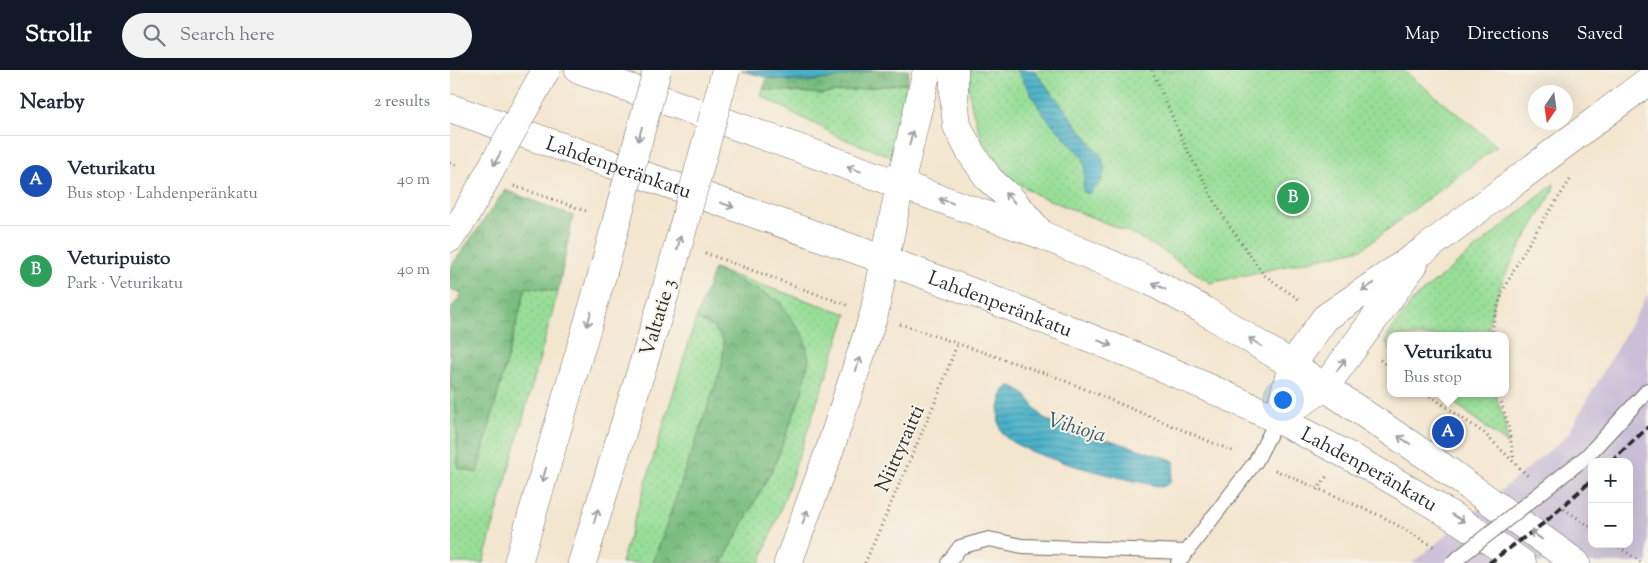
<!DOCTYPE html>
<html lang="en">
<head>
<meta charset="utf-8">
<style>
  :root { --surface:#fff; --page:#f2f2f3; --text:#1f2937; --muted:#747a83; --line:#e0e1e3; --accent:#111827 }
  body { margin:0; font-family:"Sorts Mill Goudy",serif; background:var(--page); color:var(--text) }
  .controls { position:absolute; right:15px; bottom:15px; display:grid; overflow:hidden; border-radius:10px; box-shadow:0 5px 20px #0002 }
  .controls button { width:45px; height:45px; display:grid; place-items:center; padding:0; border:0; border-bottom:1px solid var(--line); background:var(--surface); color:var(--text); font:25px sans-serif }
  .compass { position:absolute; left:1078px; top:15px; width:45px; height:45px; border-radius:50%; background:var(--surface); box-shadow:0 5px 20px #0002; rotate:193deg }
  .you { position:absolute; left:832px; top:329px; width:18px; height:18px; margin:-12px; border:4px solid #fff; border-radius:50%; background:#1a73e8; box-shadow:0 0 0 8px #1a73e833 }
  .badge { display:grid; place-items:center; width:32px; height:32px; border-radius:50%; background:var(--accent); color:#fff; font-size:16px; font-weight:700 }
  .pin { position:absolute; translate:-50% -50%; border:2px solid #fff; box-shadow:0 1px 5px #0006 }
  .popup { position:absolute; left:937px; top:262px; width:122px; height:65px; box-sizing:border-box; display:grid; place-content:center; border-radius:10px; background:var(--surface); filter:drop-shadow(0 1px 4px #0005); font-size:16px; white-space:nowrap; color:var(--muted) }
  .popup b { font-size:19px; color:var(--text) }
  .popup::after { content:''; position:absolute; left:50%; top:100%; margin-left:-10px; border:10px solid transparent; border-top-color:var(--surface) }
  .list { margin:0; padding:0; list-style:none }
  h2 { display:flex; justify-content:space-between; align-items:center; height:65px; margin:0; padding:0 20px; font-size:21px }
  h2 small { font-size:16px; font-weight:400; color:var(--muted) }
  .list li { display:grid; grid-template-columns:32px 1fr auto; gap:15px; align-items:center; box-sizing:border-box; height:90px; padding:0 20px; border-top:1px solid var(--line) }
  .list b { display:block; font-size:19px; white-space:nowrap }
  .list p { margin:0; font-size:16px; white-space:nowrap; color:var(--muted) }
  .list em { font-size:16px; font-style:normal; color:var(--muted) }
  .icon { flex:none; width:28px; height:28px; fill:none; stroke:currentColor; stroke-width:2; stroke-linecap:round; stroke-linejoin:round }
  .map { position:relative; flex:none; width:1198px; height:493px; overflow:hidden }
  header { display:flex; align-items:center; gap:30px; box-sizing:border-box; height:70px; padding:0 25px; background:var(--accent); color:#fff }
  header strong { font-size:24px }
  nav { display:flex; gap:28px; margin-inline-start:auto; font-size:18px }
  .search { width:350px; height:45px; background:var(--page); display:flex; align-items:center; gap:12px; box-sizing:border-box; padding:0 18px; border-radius:28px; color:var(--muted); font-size:19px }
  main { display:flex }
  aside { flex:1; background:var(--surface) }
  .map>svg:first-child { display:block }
  .industrial { fill:#cabfd7; fill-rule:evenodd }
  .grass { fill:url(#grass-dots); stroke:#628462 }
  .forest { fill:url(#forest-crowns); stroke:#527456 }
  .water { fill:url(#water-rules); stroke:#3a6e7a }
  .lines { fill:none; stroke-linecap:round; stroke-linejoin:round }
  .lane-casing { stroke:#716c64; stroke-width:16 }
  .secondary-casing { stroke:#716c64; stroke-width:29 }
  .primary-casing { stroke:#716c64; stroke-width:29 }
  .highway-casing { stroke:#716c64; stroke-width:29 }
  .path { stroke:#716c64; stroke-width:3; stroke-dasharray:1 4; stroke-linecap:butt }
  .lane { stroke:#fff; stroke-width:14 }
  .secondary { stroke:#fff; stroke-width:28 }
  .primary { stroke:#fff; stroke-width:28 }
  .highway { stroke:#fff; stroke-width:28 }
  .rail { stroke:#2b2b2b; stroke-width:4; stroke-dasharray:8 4; stroke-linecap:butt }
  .lane-bridge-casing { stroke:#716c64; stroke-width:16; stroke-linecap:butt }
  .highway-bridge-casing { stroke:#716c64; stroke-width:29; stroke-linecap:butt }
  .lane-bridge { stroke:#fff; stroke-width:14 }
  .highway-bridge { stroke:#fff; stroke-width:28 }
  .oneway { stroke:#a0a0a0 }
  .labels { text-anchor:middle; stroke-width:4; stroke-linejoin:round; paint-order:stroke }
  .street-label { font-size:20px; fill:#2b2b2b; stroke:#f7f3e8 }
  .water-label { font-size:21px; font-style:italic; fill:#365a62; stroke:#f7f3e8 }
</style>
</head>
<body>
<header>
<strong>Strollr</strong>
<div class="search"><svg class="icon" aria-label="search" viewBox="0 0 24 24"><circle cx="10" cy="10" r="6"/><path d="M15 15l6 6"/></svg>Search here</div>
<nav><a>Map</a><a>Directions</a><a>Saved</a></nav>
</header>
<main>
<aside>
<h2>Nearby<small>2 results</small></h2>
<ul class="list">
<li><span class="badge" style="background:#1a4fb4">A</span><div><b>Veturikatu</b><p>Bus stop · Lahdenperänkatu</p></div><em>40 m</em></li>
<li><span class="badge" style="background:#2e9e5b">B</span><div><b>Veturipuisto</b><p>Park · Veturikatu</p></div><em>40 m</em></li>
</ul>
</aside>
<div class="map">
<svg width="1198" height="493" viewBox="0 0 1198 493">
  <defs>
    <pattern id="grass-dots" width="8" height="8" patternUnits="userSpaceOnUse" patternTransform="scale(1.25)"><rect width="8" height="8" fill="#98de98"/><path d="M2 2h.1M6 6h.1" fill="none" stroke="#83bf83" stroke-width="1.8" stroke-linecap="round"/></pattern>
    <pattern id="forest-crowns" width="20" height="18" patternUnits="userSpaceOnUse" patternTransform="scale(1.25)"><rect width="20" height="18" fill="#7abd80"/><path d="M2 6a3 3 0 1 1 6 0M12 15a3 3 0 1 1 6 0" fill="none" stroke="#649a69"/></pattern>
    <pattern id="water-rules" width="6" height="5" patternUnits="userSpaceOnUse" patternTransform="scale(1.25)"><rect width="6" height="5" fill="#49b1c8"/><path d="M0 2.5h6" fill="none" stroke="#3d90a3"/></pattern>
  </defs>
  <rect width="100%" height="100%" fill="#f7f3e8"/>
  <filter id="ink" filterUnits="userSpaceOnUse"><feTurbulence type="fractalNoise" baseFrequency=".02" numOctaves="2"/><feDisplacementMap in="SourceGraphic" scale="10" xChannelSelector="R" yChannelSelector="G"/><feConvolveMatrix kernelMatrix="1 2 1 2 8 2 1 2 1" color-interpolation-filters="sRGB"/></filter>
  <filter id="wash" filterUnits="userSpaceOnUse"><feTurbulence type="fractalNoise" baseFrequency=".0096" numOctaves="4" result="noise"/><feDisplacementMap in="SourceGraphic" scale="20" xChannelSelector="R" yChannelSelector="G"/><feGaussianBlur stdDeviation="1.12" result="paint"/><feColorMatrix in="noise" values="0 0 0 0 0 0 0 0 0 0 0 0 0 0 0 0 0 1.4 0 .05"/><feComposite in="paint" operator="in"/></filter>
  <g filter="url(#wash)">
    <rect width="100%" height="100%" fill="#f3e6cf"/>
    <path class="industrial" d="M1198,224V493H962L1116,367ZM1142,392H1179V474H1142Z"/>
    <g class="grass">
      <path d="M516,0H953L1047,76L912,179L760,213L712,180L678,162L587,125L560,108L532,69L522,39Z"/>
      <path d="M457,13L443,87L391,68L311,26L313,19L371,24Z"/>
      <path d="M1104,114L1103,121C1080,162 1040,218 1038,266H940V281L936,272L938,265L965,228Z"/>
      <path d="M264,199L397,244L333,433L310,493H272L325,394L352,322L359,289L329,231Z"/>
      <path d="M76,217L108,222L33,493H0V316L5,319L8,398L27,403Z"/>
      <path d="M246,249L263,257L274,272L272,296L203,493H171Z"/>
      <path d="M992,323H1045L1055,354L1057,374Z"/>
    </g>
    <g class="forest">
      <path d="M423,0H459L457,13L371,24L313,19L317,8L355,13Z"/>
      <path d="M55,120L123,146L108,222L76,217L27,403L8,398L5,319L0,316V241L12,223L0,219V198Z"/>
      <path d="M264,199L329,231L354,266L359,289L352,322L325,394L272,493H203L272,296L274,272L263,257L246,249Z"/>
    </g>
    <g class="water">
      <path d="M291,0H423C371,12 343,18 291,0Z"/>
      <path d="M567,0H584L652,87L655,100L650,113L638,124L633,121L635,97L633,88L593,44Z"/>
      <path d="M560,316C577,319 584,341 596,350L720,389L725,392L720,413L712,417C684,411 567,386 553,364C545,351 549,334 554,320Z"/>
    </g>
  </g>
  <g filter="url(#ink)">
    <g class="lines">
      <g class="lane-casing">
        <g id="lane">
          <path d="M1137,386L1198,320"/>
          <path d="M498,493L510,477L539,469L572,476L736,482"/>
          <path d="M728,493L806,391L828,348"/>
        </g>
      </g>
      <g class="secondary-casing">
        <g id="secondary">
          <path d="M828,348L842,295L875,248L973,181L1198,11"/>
          <path d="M828,348L875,317L964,194"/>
        </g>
      </g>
      <g class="primary-casing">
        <g id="primary">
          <path d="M129,0L592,165L698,210L752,239L842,295L980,388L1126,493"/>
          <path id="s1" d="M0,38C188,104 378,167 564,238C744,307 914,380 1072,493"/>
        </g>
      </g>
      <g class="highway-casing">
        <g id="highway">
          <path d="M504,0V27L507,56L521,83L539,109L562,130L592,165"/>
          <path d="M0,168L15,146"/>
          <path d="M68,493L153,202"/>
          <path d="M132,493L216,220"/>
          <path d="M338,493L380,379L424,244L450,115L477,0"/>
        </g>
      </g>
      <g class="path">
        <path d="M702,0L735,76L771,143L813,204L851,231"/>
        <path d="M0,93L9,96"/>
        <path d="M64,116L139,142"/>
        <path d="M255,183L397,235"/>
        <path d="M450,254L606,307L785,382"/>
        <path d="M1042,266C1043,218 1096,148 1122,107"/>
        <path d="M930,290L940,298"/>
        <path d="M976,323L1034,363L1078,406"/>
        <path d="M1048,323L1058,354L1064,391"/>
        <path d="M825,400L935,448L986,478"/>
        <path d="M867,420L877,406"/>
        <path d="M1110,436L1142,458"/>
        <path d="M1165,474L1192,493"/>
        <path d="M415,493L489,323L507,274"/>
      </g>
      <use href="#lane" class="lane"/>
      <use href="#secondary" class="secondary"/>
      <use href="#primary" class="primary"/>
      <use href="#highway" class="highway"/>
      <g class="rail">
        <path d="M1161,392L1198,357"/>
        <path d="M1039,493L1094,453L1142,410"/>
      </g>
      <g class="lane-bridge-casing">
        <path id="lane-bridge" d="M1002,493L1137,386"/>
      </g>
      <g class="highway-bridge-casing">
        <g id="highway-bridge">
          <path d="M15,146L96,0"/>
          <path d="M153,202L207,0"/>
          <path d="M216,220L276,0"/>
        </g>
      </g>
      <use href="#lane-bridge" class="lane-bridge"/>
      <use href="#highway-bridge" class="highway-bridge"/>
    </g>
    <defs><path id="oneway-shaft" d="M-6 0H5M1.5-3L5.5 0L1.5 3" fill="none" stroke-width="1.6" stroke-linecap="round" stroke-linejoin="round" transform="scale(1.25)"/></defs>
    <g class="oneway">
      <use href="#oneway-shaft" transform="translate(190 64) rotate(105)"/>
      <use href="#oneway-shaft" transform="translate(461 68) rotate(-77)"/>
      <use href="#oneway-shaft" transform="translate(47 89) rotate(119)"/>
      <use href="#oneway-shaft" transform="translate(404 99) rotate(-160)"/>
      <use href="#oneway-shaft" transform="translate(560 128) rotate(-135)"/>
      <use href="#oneway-shaft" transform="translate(496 131) rotate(-161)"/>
      <use href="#oneway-shaft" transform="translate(277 135) rotate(19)"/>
      <use href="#oneway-shaft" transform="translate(229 173) rotate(-75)"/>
      <use href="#oneway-shaft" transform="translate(709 216) rotate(-152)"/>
      <use href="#oneway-shaft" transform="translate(918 217) rotate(147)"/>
      <use href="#oneway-shaft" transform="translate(139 249) rotate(106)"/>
      <use href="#oneway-shaft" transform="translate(805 272) rotate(-148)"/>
      <use href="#oneway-shaft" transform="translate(655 273) rotate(21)"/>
      <use href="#oneway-shaft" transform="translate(408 294) rotate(-72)"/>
      <use href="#oneway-shaft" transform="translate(891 295) rotate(-54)"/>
      <use href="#oneway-shaft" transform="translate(954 370) rotate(-146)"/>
      <use href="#oneway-shaft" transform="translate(94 405) rotate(106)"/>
      <use href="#oneway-shaft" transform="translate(146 446) rotate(-73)"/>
      <use href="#oneway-shaft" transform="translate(355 447) rotate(-70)"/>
      <use href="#oneway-shaft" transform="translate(1008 448) rotate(32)"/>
      <use href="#oneway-shaft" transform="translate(1086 465) rotate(-144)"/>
    </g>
  </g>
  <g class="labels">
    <g class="street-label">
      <text dy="7" stroke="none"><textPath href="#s1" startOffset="179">Lahdenperänkatu</textPath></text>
      <text dy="7" stroke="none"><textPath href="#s1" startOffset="584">Lahdenperänkatu</textPath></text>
      <text transform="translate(207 247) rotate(-73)" y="7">Valtatie 3</text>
      <text transform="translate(449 378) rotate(-66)" y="7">Niittyraitti</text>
      <text dy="7" stroke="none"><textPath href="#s1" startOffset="989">Lahdenperänkatu</textPath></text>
    </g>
    <g class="water-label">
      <text transform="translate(627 357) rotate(16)" y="7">Vihioja</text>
    </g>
  </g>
</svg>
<div class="controls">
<button>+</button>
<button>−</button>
</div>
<svg class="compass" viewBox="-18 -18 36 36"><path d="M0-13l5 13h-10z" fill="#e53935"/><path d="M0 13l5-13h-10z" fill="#747a83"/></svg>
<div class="you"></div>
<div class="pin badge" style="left:998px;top:362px;background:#1a4fb4">A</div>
<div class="popup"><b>Veturikatu</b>Bus stop</div>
<div class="pin badge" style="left:843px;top:128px;background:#2e9e5b">B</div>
</div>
</main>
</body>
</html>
